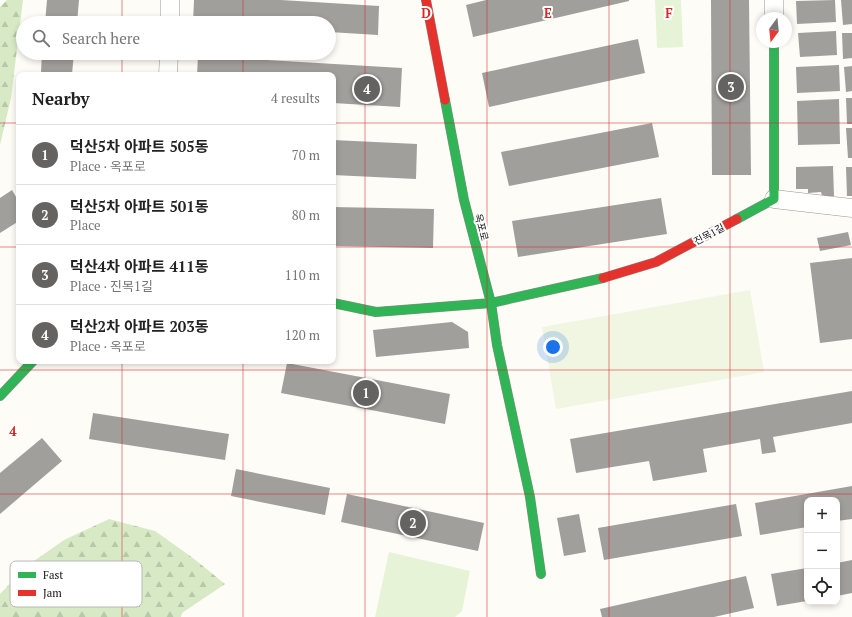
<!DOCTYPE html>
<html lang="en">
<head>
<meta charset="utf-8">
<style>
  :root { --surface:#fff; --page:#f2f2f2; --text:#222; --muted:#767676; --line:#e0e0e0; --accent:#646362 }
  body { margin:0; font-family:"PT Serif","Noto Sans KR",serif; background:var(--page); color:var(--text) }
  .controls { position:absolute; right:12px; bottom:12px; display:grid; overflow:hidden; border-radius:8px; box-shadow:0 2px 6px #0003 }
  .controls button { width:36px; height:36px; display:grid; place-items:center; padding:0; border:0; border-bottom:1px solid var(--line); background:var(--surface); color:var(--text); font:20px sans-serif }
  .compass { position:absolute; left:756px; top:12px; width:36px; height:36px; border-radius:50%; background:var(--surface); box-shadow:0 2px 6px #0003; rotate:195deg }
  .you { position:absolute; left:553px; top:347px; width:14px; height:14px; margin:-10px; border:3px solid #fff; border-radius:50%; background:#1a73e8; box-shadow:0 0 0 6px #1a73e833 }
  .badge { display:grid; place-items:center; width:26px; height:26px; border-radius:50%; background:var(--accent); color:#fff; font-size:13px; font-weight:700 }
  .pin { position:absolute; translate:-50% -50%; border:2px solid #fff; box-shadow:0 1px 4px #0006 }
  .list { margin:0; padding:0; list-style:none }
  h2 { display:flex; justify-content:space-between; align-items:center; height:52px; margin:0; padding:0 16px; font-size:17px }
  h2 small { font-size:13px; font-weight:400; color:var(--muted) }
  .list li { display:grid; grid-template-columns:26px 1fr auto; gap:12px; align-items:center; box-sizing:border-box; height:60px; padding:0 16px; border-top:1px solid var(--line) }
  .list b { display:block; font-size:15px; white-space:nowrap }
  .list p { margin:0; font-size:13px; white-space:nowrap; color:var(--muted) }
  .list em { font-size:13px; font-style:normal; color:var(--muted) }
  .icon { flex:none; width:22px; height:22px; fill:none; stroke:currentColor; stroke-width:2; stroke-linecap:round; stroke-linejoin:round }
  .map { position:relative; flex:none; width:852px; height:617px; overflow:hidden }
  .search { position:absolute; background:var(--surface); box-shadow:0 2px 6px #0003; left:16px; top:16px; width:320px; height:44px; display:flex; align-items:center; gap:10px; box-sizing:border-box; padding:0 14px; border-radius:22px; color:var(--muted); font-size:15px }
  .panel { position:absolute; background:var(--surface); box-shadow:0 2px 6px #0003; left:16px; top:72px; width:320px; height:292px; border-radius:8px }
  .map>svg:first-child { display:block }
  .green { fill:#e7f3d7 }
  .forest { fill:url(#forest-firs) }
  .pitch { fill:#f0f6e1 }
  .building { fill:#a19f9c }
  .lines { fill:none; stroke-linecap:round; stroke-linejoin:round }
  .street-casing { stroke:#979795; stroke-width:19 }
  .fast-casing { stroke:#8e8d8b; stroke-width:10 }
  .jam-casing { stroke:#8e8d8b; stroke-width:10 }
  .street { stroke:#fffffe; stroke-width:18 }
  .fast { stroke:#30b455; stroke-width:9 }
  .jam { stroke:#e5322d; stroke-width:9 }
  .grid { fill:none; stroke:#d62828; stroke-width:1; stroke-opacity:0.55 }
  .labels { text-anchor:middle; stroke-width:4; stroke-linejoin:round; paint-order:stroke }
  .street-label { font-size:10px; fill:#111; stroke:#fff }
  .key { fill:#fff; stroke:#b8b8b8; stroke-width:1 }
  .key-label { font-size:11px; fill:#111 }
  .grid-label { font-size:13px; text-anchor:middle; font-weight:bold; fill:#d62828; stroke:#fff; stroke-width:4; stroke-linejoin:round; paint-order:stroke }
</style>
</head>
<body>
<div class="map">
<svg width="852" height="617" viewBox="0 0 852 617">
  <defs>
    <pattern id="forest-firs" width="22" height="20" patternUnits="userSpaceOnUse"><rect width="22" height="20" fill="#d8eac5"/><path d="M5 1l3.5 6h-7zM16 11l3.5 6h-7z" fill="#b8c8a8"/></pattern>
  </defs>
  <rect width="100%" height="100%" fill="#fdfcf7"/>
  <g class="green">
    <path d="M655,0H681L683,47L657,48Z"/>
    <path d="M389,552L470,571L462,611L455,617H375Z"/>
  </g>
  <g class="forest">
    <path d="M7,0H23L11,98L0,145V7Z"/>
    <path d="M109,519L155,531L193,558L225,584L182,613L181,617H0V594L27,566L64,540Z"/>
  </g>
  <path class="pitch" d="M750,290L764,372L556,409L542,327Z"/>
  <g class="building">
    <path d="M47,0H79L77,23H45Z"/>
    <path d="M194,0H281L379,6L378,35L329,32V23H193Z"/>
    <path d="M486,0H629V1L473,37L466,5Z"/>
    <path d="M711,0H749L751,175H712Z"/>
    <path d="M835,0L836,22L797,24L796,1Z"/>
    <path d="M841,0H852V24L843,25Z"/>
    <path d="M836,31L837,55L800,57L798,33Z"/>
    <path d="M842,33H852V58L843,59Z"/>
    <path d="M638,39L645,73L489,107L482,73Z"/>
    <path d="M42,53H74L72,74L41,72Z"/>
    <path d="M198,56L402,68L400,107L333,103V75H197Z"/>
    <path d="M839,65L840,91L797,93L796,67Z"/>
    <path d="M852,66V91L846,92L844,67Z"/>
    <path d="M846,98H852V124H847Z"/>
    <path d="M839,99L840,144L798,145L797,101Z"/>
    <path d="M652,123L659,157L509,186L501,152Z"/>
    <path d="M846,128H852V158H848Z"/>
    <path d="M333,140L417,144L416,179L333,175Z"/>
    <path d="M833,166L834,196H822L821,192L808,193V189H796V167Z"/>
    <path d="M846,167H852V196H847Z"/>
    <path d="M12,190L19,202V221L0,233V198Z"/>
    <path d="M661,198L667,234L518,257L512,221Z"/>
    <path d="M333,207L434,209L433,248L333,246Z"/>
    <path d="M848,232L851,245L820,251L817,238Z"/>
    <path d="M852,258V339L820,343L810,263Z"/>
    <path d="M452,322L468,332L469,348L376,357L373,330Z"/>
    <path d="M287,363L450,394L445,424L281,393Z"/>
    <path d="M852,391V423L773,437L776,452L762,454L760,439L703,449L707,472L653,481L649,461L576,473L570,439Z"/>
    <path d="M93,413L229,434L225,460L89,439Z"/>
    <path d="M42,438L62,461L0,514V473Z"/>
    <path d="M236,469L330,488L325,515L231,496Z"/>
    <path d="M852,486V519L837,521V500H807V527L760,535L755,503Z"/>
    <path d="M347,494L484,523L478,551L341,522Z"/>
    <path d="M736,504L742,536L604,560L598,528Z"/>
    <path d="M579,514L586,552L564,556L557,518Z"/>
    <path d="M852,560V593L837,596V563Z"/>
    <path d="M807,568V601L777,606L771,574Z"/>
    <path d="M746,576L754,608L714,617H602L600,609Z"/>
  </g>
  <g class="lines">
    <g class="street-casing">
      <g id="street">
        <path d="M774,18V0"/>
        <path d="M170,23V0"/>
        <path d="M168,75L169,53"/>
        <path d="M774,199L852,208"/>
      </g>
    </g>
    <g class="fast-casing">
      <g id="fast">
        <path d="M737,219L774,199V42"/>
        <path d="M333,303L376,312L491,303L464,200L445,100"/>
        <path d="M0,396L33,361"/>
        <path d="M541,574L530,497L497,345L491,303L603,278"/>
      </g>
    </g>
    <g class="jam-casing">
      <g id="jam">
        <path d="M426,0L445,100"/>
        <path d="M603,278L656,262L737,219"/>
      </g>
    </g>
    <use href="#street" class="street"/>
    <use href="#fast" class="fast"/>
    <use href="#jam" class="jam"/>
  </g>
  <path class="grid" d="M122,0V23M243,0V23M365,0V617M487,0V617M609,0V617M730,0V617M122,53V75M243,53V75M0,123H19M333,123H852M0,247H19M333,247H852M122,361V617M243,361V617M0,370H852M0,494H852"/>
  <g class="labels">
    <g class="street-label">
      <text transform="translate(482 227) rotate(75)" y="4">옥포로</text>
      <text transform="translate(709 234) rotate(-28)" y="4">진목1길</text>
    </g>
  </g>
  <rect x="10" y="561" width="132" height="46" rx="6" class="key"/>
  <rect x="18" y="572" width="18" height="6" fill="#30b455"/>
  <rect x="18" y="590" width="18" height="6" fill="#e5322d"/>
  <g class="key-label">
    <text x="43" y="579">Fast</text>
    <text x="43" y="597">Jam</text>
  </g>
  <g class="grid-label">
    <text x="426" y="18">D</text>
    <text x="548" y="18">E</text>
    <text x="669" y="18">F</text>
    <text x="13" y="436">4</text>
  </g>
</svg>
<div class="controls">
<button>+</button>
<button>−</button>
<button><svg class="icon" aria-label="locate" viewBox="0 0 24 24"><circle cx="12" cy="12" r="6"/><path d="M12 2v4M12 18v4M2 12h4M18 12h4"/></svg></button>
</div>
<svg class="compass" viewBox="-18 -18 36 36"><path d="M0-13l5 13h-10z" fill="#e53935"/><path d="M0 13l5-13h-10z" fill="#767676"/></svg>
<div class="you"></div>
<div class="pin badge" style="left:366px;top:393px">1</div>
<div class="pin badge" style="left:413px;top:523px">2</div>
<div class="pin badge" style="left:731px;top:87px">3</div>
<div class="pin badge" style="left:367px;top:89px">4</div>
<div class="search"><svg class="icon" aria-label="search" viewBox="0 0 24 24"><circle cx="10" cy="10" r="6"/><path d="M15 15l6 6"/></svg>Search here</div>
<section class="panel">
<h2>Nearby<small>4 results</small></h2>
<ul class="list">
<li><span class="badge">1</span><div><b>덕산5차 아파트 505동</b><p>Place · 옥포로</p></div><em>70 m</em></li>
<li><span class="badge">2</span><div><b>덕산5차 아파트 501동</b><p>Place</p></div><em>80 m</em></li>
<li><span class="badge">3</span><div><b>덕산4차 아파트 411동</b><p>Place · 진목1길</p></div><em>110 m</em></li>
<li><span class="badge">4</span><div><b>덕산2차 아파트 203동</b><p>Place · 옥포로</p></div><em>120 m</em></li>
</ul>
</section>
</div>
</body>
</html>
